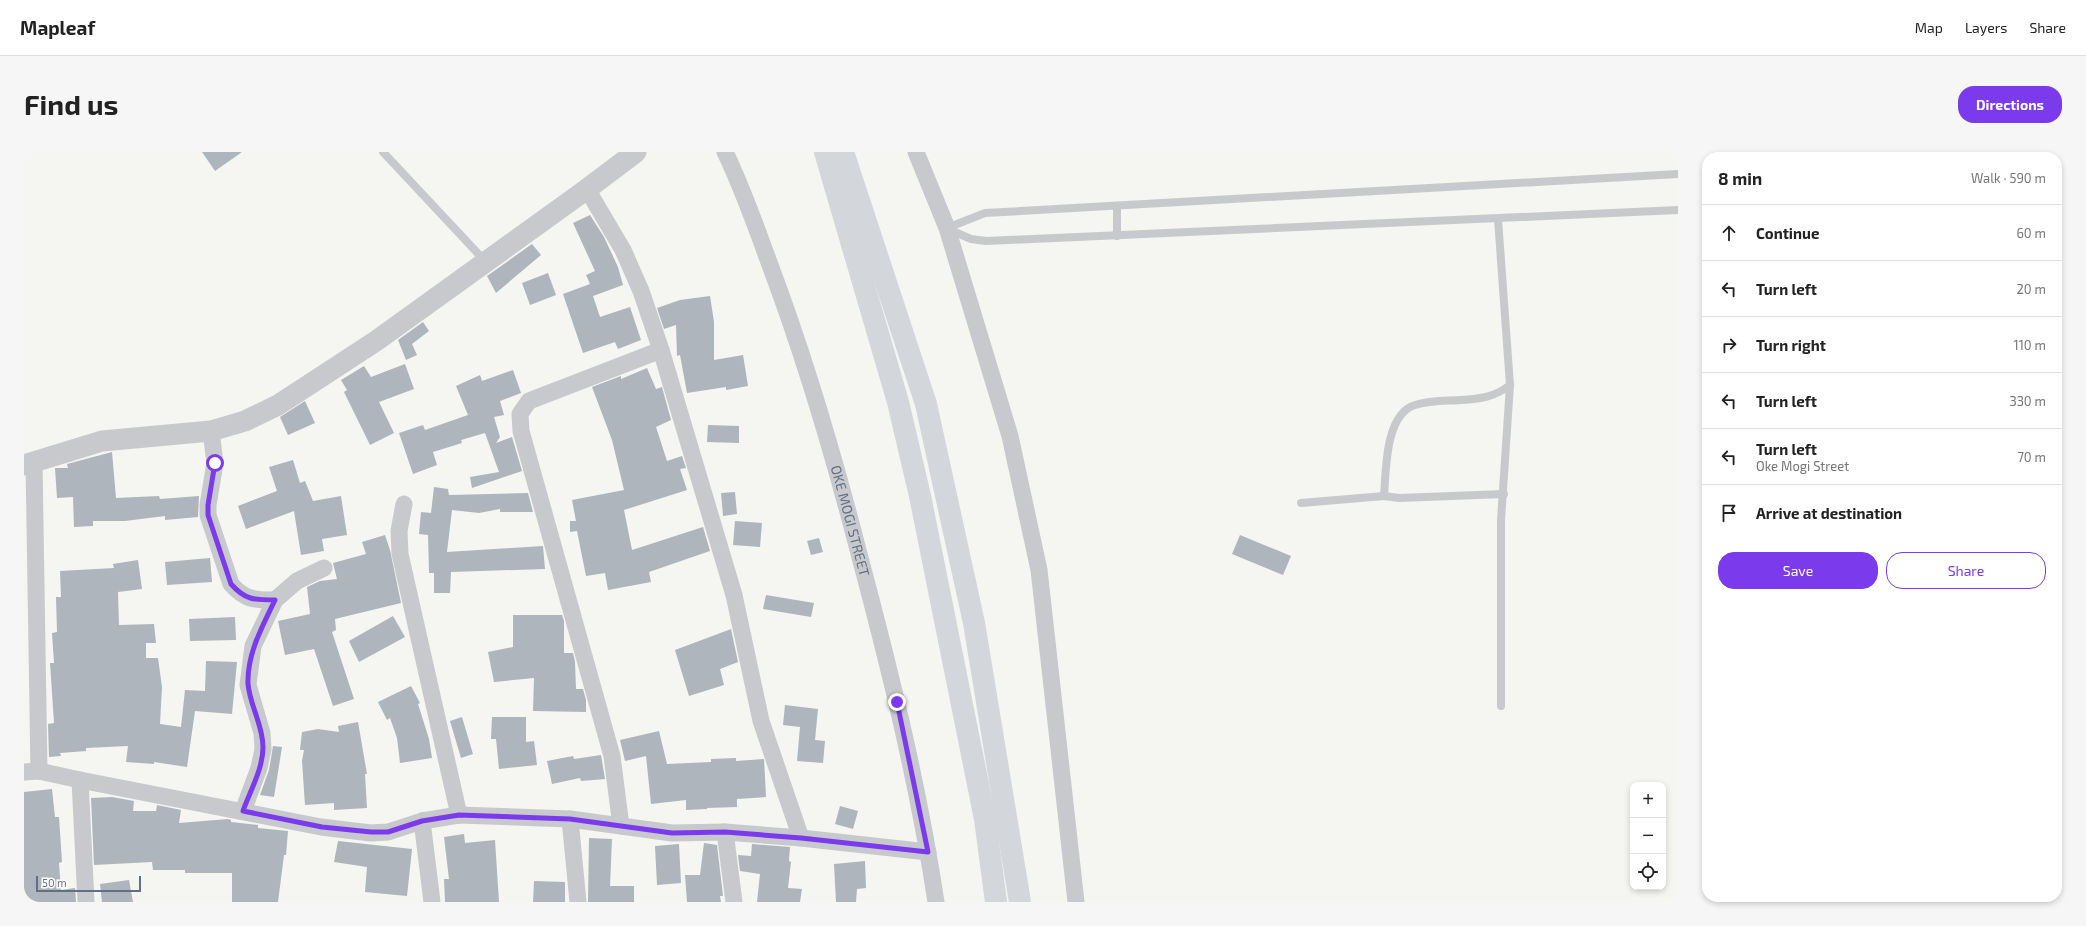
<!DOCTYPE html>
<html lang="en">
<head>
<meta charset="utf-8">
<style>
  :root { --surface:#fff; --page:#f6f6f6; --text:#222; --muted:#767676; --line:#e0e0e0; --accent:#7c3aed }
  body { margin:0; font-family:"Exo 2",sans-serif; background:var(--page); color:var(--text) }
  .controls { position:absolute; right:12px; bottom:12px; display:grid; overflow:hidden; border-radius:8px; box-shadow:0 2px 6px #0003 }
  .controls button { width:36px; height:36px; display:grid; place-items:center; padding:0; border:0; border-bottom:1px solid var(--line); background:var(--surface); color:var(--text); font:20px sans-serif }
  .scale { position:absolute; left:12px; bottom:10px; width:105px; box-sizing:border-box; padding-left:4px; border:2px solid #627084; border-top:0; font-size:11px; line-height:14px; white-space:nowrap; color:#627084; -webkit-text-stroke:3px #fff; paint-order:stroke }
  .stop { position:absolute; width:12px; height:12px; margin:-9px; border:3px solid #7c3aed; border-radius:50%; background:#fff }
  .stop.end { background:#7c3aed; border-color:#fff; box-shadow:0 1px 4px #0008 }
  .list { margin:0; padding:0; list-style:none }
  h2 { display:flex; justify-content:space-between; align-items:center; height:52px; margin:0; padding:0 16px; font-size:17px }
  h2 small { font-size:13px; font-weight:400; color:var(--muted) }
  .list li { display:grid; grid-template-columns:26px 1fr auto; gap:12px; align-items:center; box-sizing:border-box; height:56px; padding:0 16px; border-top:1px solid var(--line) }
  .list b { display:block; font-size:15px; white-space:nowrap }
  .list p { margin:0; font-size:13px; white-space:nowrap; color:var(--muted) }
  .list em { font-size:13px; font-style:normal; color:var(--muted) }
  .actions { display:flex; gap:8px; padding:12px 16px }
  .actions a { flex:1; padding:9px 0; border:1px solid var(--accent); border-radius:16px; text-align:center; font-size:14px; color:var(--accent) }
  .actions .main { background:var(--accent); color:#fff }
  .icon { flex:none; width:22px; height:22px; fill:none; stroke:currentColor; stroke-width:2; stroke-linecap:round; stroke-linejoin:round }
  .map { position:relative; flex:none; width:1654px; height:750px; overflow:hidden; border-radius:16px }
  header { display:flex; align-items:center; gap:24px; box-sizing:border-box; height:56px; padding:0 20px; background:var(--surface); border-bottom:1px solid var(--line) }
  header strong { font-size:19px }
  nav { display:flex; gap:22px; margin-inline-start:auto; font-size:14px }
  .intro { display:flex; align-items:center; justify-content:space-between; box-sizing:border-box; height:96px; padding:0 24px }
  h1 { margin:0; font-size:28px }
  .button { padding:10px 18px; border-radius:16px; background:var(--accent); color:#fff; font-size:14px; font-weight:700 }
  main { display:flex; gap:24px; padding:0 24px }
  aside { flex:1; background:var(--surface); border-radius:16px; box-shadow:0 2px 6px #0003 }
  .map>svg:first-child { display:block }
  .building { fill:#afb5bc }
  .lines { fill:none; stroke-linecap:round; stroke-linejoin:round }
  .service { stroke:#c7c9cd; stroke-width:8 }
  .minor { stroke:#c7c9cd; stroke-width:17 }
  .tertiary { stroke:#c7c9cd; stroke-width:21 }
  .motorway { stroke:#d3d7dc; stroke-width:22 }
  .route { stroke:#7c3aed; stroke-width:5 }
  .labels { text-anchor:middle; stroke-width:4; stroke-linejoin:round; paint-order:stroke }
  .street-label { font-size:14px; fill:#627084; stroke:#fff }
</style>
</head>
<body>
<header>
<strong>Mapleaf</strong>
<nav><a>Map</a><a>Layers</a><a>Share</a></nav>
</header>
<div class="intro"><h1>Find us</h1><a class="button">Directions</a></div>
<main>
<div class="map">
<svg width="1654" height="750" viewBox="0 0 1654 750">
  <rect width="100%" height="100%" fill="#f5f5f1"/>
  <g class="building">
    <path d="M178,0H218L191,19Z"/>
    <path d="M566,63L580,85L594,115L599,133L569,144L576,165L606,155L617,188L594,197L591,190L559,201L539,142L566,132L562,123L571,119L549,71Z"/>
    <path d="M508,92L517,103L472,141L463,124Z"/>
    <path d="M524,121L532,143L506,153L498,131Z"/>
    <path d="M686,144L690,170V208L719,203L724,234L702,238V235L663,241L656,203L653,204L652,173L640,177L633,156L656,148Z"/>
    <path d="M399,170L405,179L388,192L393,203L382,208L374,188Z"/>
    <path d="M381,212L390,237L355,250L370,281L346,293L320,240L323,238L317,228L340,214L347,225Z"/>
    <path d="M623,216L632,237L638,235L647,268L632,275L643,309L658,304L662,316L656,317L663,338L600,358L608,398L679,375L686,399L625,420L627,430L584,438L581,421L562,424L553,379L546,380V369H552L548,348L600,338L588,288L568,235L597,224V227Z"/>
    <path d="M489,218L497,241L476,249L480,263L470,265L476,285L472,291L488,285L498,319L448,336L446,325L475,320L461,281L437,288L438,291L409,300L413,313L389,322L375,281L399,273L401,278L444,263L432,234L456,223L458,229Z"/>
    <path d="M281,249L291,271L264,283L256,265Z"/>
    <path d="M684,273L715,274V291L683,290Z"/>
    <path d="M88,300L92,346L135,344L136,347L175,344L174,365L141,368V364L101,369H69V374L50,375L49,345L33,346L31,316H44L43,312Z"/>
    <path d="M269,308L276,331L281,329L289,349L317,344L323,383L298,387L300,399L277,403L270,359L222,377L214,354L253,339L245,315Z"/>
    <path d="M410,335L424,337L425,343L504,341L509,360H476V357L455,361L428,358L423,400L519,394L521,417L427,420L426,441H410V421H405L404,383L395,382L397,360L407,361Z"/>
    <path d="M711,340L713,362L699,364L697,341Z"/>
    <path d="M711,369L738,371L736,395L709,393Z"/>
    <path d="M361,383L366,398L377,451L311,467L312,478L308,480L330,547L309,554L290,497L261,503L254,469L286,462L283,435L296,429L313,427L309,411L342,402L338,390Z"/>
    <path d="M1216,383L1267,404L1259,423L1208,402Z"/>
    <path d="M795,386L799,400L787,403L783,389Z"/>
    <path d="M186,406L188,430L143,433L141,410Z"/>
    <path d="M114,408L118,437L94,440L95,473L130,472L132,491H122V506H134L138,535L136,572L157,575L161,538L181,539L182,509L213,510L208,562L171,559L163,615L130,610V612L102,610L104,594L62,596V599L36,601L37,604L25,605L24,572L30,571L26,511H30L28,481L33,480L32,445H37L36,419L90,416L89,412Z"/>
    <path d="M742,443L790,451L787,465L739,457Z"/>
    <path d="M489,463H538L540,469V501H549L551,510L552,537H559L562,548V560L509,559L510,526L470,530L464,500L489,495Z"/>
    <path d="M369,464L381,485L335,510L325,489Z"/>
    <path d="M211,465L212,488L166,489L165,467Z"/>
    <path d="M707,477L714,510L696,517L700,533L665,544L651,498Z"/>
    <path d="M387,534L396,551L394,552L405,587L408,606L376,611L373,586L366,566L363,568L354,550Z"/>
    <path d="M761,553L794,557L791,588L801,589L799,611L773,609L776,575L759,573Z"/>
    <path d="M438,565L449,602L437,606L426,569Z"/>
    <path d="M468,565H502V590L510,589L513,613L475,617L472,587H467Z"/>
    <path d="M334,570L343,622H341L343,656L310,658V651L281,653L278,609L280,598H276L278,580L294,577L315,580L314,574Z"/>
    <path d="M635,579L643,612L687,610V607L712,606V609L740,607L742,645L713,647V655L683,656V657L662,658V648L627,652L622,604L601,609L596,588Z"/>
    <path d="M249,594L258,595L250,645L236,643L245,618Z"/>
    <path d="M577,603L581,627L557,629L556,626L528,632L523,609L549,604L550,607Z"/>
    <path d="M28,637L31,665H35L38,710L35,711L37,738L51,736L52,750H0V640Z"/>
    <path d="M88,645L110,649L109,659H132L133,653L157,658L155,671L204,667L207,668V670L234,673V676L264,679L262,703H260L254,750H208V721H161V718H129L128,710L70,713L67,646Z"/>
    <path d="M816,654L834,659L829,677L811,672Z"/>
    <path d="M440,682L441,691L471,688L475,750H421L420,727H425L420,685Z"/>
    <path d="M565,686L588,687L586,734H610V750H564Z"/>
    <path d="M314,689L388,697L383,744L341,740L343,715L310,710Z"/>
    <path d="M680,691L693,693L699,744H696L697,750H663L661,723H676Z"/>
    <path d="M655,692L657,731L633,733L631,694Z"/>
    <path d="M728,692L766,695L765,709L767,710L764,736L778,737L776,750H733L736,722L716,719L714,703L727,704Z"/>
    <path d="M841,709L842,736L833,737L832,750H812L810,712Z"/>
    <path d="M105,728L109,750H78L76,732Z"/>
    <path d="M510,729L541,730V750H509Z"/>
  </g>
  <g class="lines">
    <g class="service">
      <path d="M359,0L461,109"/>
      <path d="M1093,54V84"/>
      <path d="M1474,67L1486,233L1477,368V554"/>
      <path d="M923,76L961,61L1654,22"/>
      <path d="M924,77L947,87L962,89L1654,58"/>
      <path d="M1360,344C1362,319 1361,262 1391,253C1406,248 1422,249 1437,248C1456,247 1471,245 1486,233"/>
      <path d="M1277,351L1360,344L1375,346L1480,342"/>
    </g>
    <g class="minor">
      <path id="s1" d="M701,0C719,37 732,75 746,113C781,206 809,301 834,398C865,514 894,631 912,750"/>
      <path d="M892,0L923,76L986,284L1015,418L1052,750"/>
      <path d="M563,37L599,98L617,139L637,198L710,443L737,569L777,686"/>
      <path d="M187,279L191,311L184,353V363L207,432C221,448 230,448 251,448"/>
      <path d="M10,310L15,619"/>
      <path d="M380,352L375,379L376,402L435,663"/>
      <path d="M0,620L15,619L56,628L297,675L347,681L364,680L398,669L435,663L546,667L648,681L701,680L777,686L904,700"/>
      <path d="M56,628L62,750"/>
      <path d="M219,659L235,616L239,597L238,581L224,533L229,494L251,448L273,429L300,416"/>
      <path d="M546,667L554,750"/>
      <path d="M398,669L408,750"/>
      <path d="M597,674L588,604L497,279L496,262L505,249L637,198"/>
      <path d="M701,680L710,750"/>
    </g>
    <path class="tertiary" d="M0,313L78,289L187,279L221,269L254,253L352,189L563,37L612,0"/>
    <g class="motorway">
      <path d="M801,0L874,250L896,344L961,667L972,750"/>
      <path d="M819,0L902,252L950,471L996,750"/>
    </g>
  </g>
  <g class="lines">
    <path class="route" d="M191,311L184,353V363L207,432C221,448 230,448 251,448C238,475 223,502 224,532C226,554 239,573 239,595C239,617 226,639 219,659L298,675L347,680H364L398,669L435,663L546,667L648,681L701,680L777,686L904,700L873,550"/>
  </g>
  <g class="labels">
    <g class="street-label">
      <text dy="5" stroke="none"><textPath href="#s1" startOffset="390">OKE MOGI STREET</textPath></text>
    </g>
  </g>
</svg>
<div class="controls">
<button>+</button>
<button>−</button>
<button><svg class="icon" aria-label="locate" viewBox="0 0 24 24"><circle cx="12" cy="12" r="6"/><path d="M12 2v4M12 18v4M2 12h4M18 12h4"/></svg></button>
</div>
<div class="scale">50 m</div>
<div class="stop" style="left:191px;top:311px"></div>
<div class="stop end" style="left:873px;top:550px"></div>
</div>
<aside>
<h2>8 min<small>Walk · 590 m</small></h2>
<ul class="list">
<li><svg class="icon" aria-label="ahead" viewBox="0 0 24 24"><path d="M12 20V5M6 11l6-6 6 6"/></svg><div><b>Continue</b></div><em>60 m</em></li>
<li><svg class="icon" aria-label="left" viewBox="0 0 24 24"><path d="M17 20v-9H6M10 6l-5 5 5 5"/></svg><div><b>Turn left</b></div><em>20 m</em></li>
<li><svg class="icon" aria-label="right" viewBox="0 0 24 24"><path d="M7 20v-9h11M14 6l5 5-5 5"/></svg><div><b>Turn right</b></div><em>110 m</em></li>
<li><svg class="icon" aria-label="left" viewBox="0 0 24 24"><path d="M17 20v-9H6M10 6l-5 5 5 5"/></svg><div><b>Turn left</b></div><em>330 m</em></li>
<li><svg class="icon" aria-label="left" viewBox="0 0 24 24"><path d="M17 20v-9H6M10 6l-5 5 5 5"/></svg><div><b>Turn left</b><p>Oke Mogi Street</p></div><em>70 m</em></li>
<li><svg class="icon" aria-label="arrive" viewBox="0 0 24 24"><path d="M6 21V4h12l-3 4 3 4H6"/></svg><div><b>Arrive at destination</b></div></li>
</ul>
<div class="actions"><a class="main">Save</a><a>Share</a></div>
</aside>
</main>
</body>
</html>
